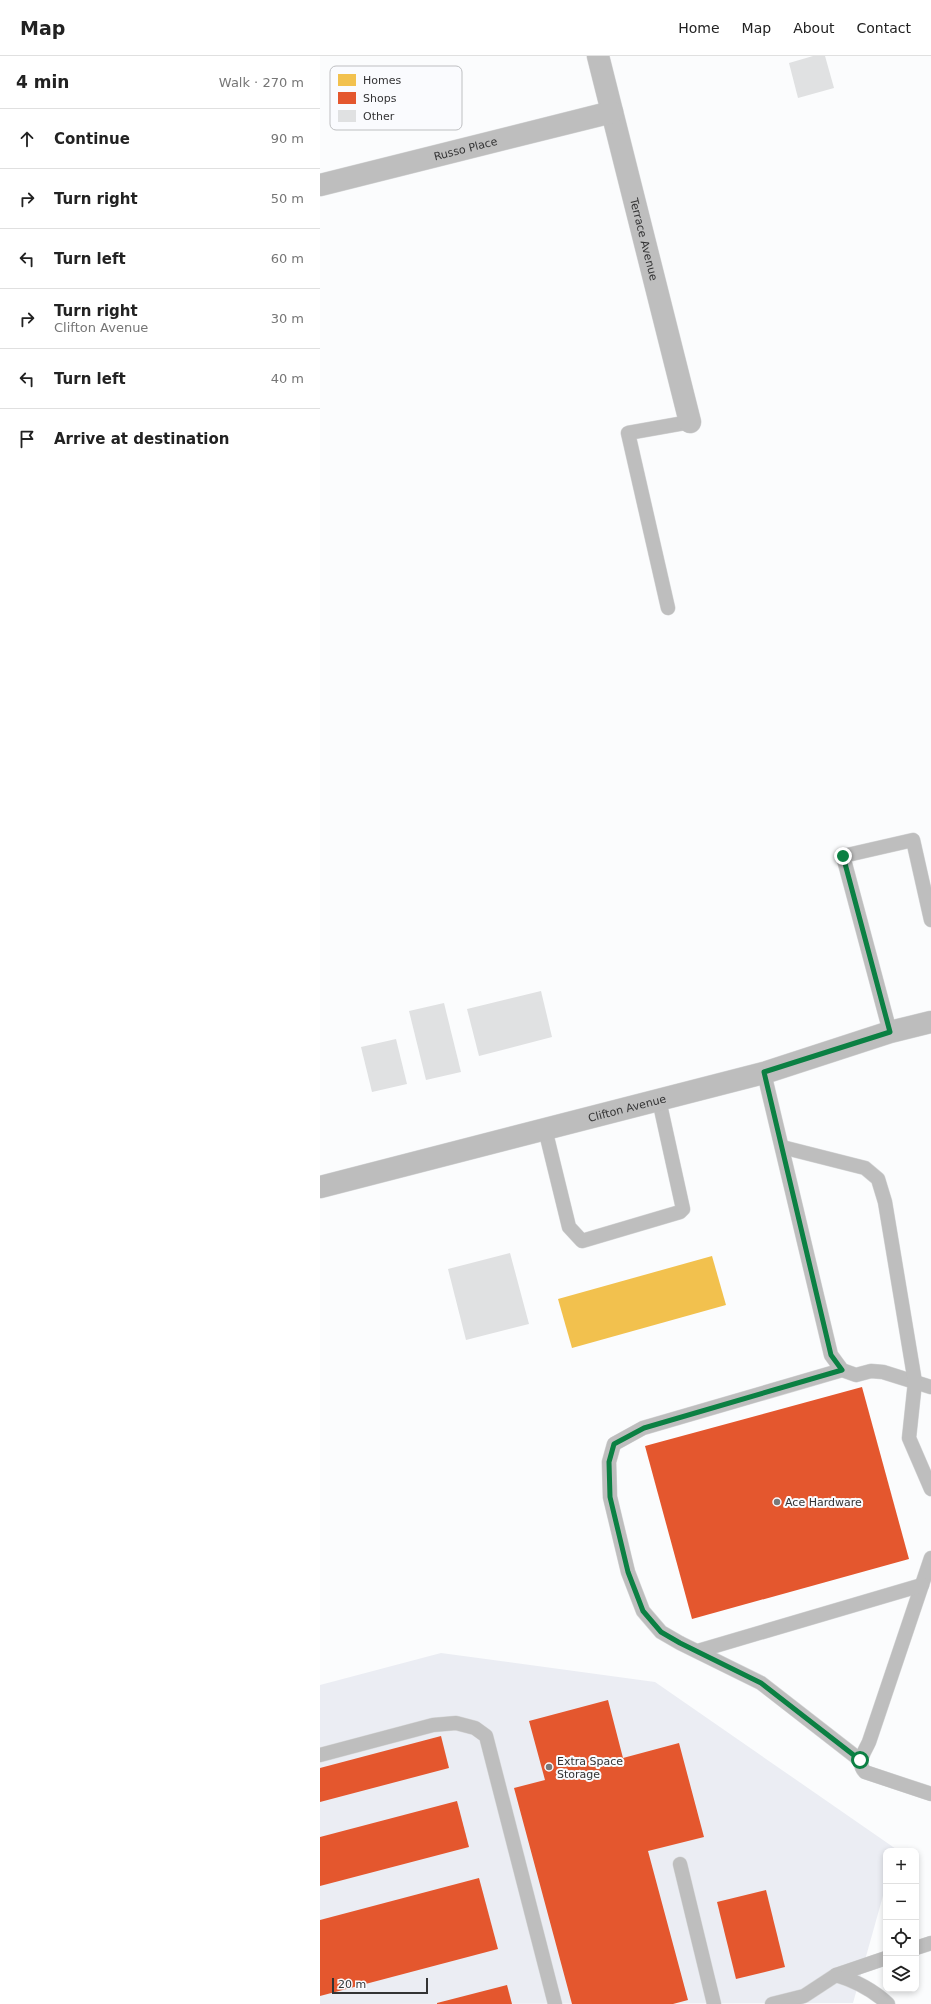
<!DOCTYPE html>
<html lang="en">
<head>
<meta charset="utf-8">
<style>
  :root { --surface:#fff; --page:#f6f6f6; --text:#222; --muted:#767676; --line:#e0e0e0 }
  body { margin:0; font-family:"DejaVu Sans",sans-serif; background:var(--page); color:var(--text) }
  .controls { position:absolute; right:12px; bottom:12px; display:grid; overflow:hidden; border-radius:8px; box-shadow:0 2px 6px #0003 }
  .controls button { width:36px; height:36px; display:grid; place-items:center; padding:0; border:0; border-bottom:1px solid var(--line); background:var(--surface); color:var(--text); font:20px sans-serif }
  .scale { position:absolute; left:12px; bottom:10px; width:96px; box-sizing:border-box; padding-left:4px; border:2px solid #333334; border-top:0; font-size:11px; line-height:14px; white-space:nowrap; color:#333334; -webkit-text-stroke:3px #fafbfe; paint-order:stroke }
  .stop { position:absolute; width:12px; height:12px; margin:-9px; border:3px solid #0b8043; border-radius:50%; background:#fff }
  .stop.end { background:#0b8043; border-color:#fff; box-shadow:0 1px 4px #0008 }
  .list { margin:0; padding:0; list-style:none }
  h2 { display:flex; justify-content:space-between; align-items:center; height:52px; margin:0; padding:0 16px; font-size:17px }
  h2 small { font-size:13px; font-weight:400; color:var(--muted) }
  .list li { display:grid; grid-template-columns:26px 1fr auto; gap:12px; align-items:center; box-sizing:border-box; height:60px; padding:0 16px; border-top:1px solid var(--line) }
  .list b { display:block; font-size:15px; white-space:nowrap }
  .list p { margin:0; font-size:13px; white-space:nowrap; color:var(--muted) }
  .list em { font-size:13px; font-style:normal; color:var(--muted) }
  .icon { flex:none; width:22px; height:22px; fill:none; stroke:currentColor; stroke-width:2; stroke-linecap:round; stroke-linejoin:round }
  .map { position:relative; flex:none; width:611px; height:1948px; overflow:hidden }
  header { display:flex; align-items:center; gap:24px; box-sizing:border-box; height:56px; padding:0 20px; background:var(--surface); border-bottom:1px solid var(--line) }
  header strong { font-size:19px }
  nav { display:flex; gap:22px; margin-inline-start:auto; font-size:14px }
  main { display:flex }
  aside { flex:1; background:var(--surface) }
  .map>svg:first-child { display:block }
  .built { fill:#ebedf3 }
  .homes { fill:#f2c14e }
  .shops { fill:#e4572e }
  .building { fill:#e0e1e2 }
  .lines { fill:none; stroke-linecap:round; stroke-linejoin:round }
  .lane-casing { stroke:#d7d8d9; stroke-width:15 }
  .street-casing { stroke:#d7d8d9; stroke-width:23 }
  .secondary-casing { stroke:#d7d8d9; stroke-width:23 }
  .lane { stroke:#bebebe; stroke-width:14 }
  .street { stroke:#bebebe; stroke-width:22 }
  .secondary { stroke:#bdbdbd; stroke-width:22 }
  .route { stroke:#0b8043; stroke-width:5 }
  .poi-dot { fill:#79797a; stroke:#fafbfe; stroke-width:1.5 }
  .labels { text-anchor:middle; stroke-width:4; stroke-linejoin:round; paint-order:stroke }
  .street-label { font-size:11px; fill:#333334; stroke:#fafbfe }
  .poi-label { font-size:11px; fill:#333334; stroke:#fafbfe; text-anchor:start }
  .key { fill:#fafbfe; stroke:#bebfc1; stroke-width:1 }
  .key-label { font-size:11px; fill:#333334 }
</style>
</head>
<body>
<header>
<strong>Map</strong>
<nav><a>Home</a><a>Map</a><a>About</a><a>Contact</a></nav>
</header>
<main>
<aside>
<h2>4 min<small>Walk · 270 m</small></h2>
<ul class="list">
<li><svg class="icon" aria-label="ahead" viewBox="0 0 24 24"><path d="M12 20V5M6 11l6-6 6 6"/></svg><div><b>Continue</b></div><em>90 m</em></li>
<li><svg class="icon" aria-label="right" viewBox="0 0 24 24"><path d="M7 20v-9h11M14 6l5 5-5 5"/></svg><div><b>Turn right</b></div><em>50 m</em></li>
<li><svg class="icon" aria-label="left" viewBox="0 0 24 24"><path d="M17 20v-9H6M10 6l-5 5 5 5"/></svg><div><b>Turn left</b></div><em>60 m</em></li>
<li><svg class="icon" aria-label="right" viewBox="0 0 24 24"><path d="M7 20v-9h11M14 6l5 5-5 5"/></svg><div><b>Turn right</b><p>Clifton Avenue</p></div><em>30 m</em></li>
<li><svg class="icon" aria-label="left" viewBox="0 0 24 24"><path d="M17 20v-9H6M10 6l-5 5 5 5"/></svg><div><b>Turn left</b></div><em>40 m</em></li>
<li><svg class="icon" aria-label="arrive" viewBox="0 0 24 24"><path d="M6 21V4h12l-3 4 3 4H6"/></svg><div><b>Arrive at destination</b></div></li>
</ul>
</aside>
<div class="map">
<svg width="611" height="1948" viewBox="0 0 611 1948">
  <rect width="100%" height="100%" fill="#fbfcfd"/>
  <path class="built" d="M121,1597L335,1626L576,1793L575,1795H566V1829L533,1947L0,1948V1629Z"/>
  <path class="homes" d="M392,1200L406,1249L252,1292L238,1243Z"/>
  <g class="shops">
    <path d="M542,1331L589,1503L372,1563L325,1390Z"/>
    <path d="M288,1644L303,1702L359,1687L384,1781L328,1795L368,1944L353,1948H252L194,1732L225,1724L209,1665Z"/>
    <path d="M121,1680L129,1712L0,1746V1712Z"/>
    <path d="M137,1745L149,1791L0,1830V1781Z"/>
    <path d="M159,1822L178,1893L0,1940V1864Z"/>
    <path d="M446,1834L465,1911L416,1923L397,1846Z"/>
    <path d="M187,1929L192,1948H117V1947Z"/>
  </g>
  <g class="building">
    <path d="M493,0H505L514,32L478,42L469,7Z"/>
    <path d="M221,935L232,981L159,1000L147,953Z"/>
    <path d="M124,947L141,1016L106,1024L89,955Z"/>
    <path d="M76,983L87,1028L52,1036L41,991Z"/>
    <path d="M190,1197L209,1268L146,1284L128,1213Z"/>
  </g>
  <g class="lines">
    <g class="lane-casing">
      <g id="lane">
        <path d="M348,552L308,377L370,366"/>
        <path d="M570,976L523,800L593,784L611,864"/>
        <path d="M444,1017L511,1299L522,1314L536,1319L551,1315L563,1316L611,1331"/>
        <path d="M225,1073L249,1171L262,1185L360,1156L363,1153L339,1044"/>
        <path d="M462,1091L545,1112L558,1123L565,1146L595,1326L589,1382L611,1433"/>
        <path d="M522,1314L323,1372L294,1388L289,1406L290,1441L308,1516L323,1555L341,1576L360,1587L441,1627L540,1704"/>
        <path d="M611,1502L549,1686C544,1697 536,1706 545,1716L611,1738"/>
        <path d="M378,1595L602,1529"/>
        <path d="M0,1699L113,1669L136,1667L155,1672L166,1680L235,1948"/>
        <path d="M360,1808L394,1948"/>
        <path d="M596,1892L611,1887"/>
        <path d="M566,1902L516,1919C536,1925 553,1934 568,1948"/>
        <path d="M452,1948L484,1940L516,1919"/>
      </g>
    </g>
    <g class="street-casing">
      <g id="street">
        <path id="s1" d="M278,0L370,366"/>
        <path id="s2" d="M0,129L292,56"/>
      </g>
    </g>
    <g class="secondary-casing">
      <g id="secondary">
        <path id="s3" d="M0,1131L444,1017L570,976L611,966"/>
      </g>
    </g>
    <use href="#lane" class="lane"/>
    <use href="#street" class="street"/>
    <use href="#secondary" class="secondary"/>
  </g>
  <g class="lines">
    <path class="route" d="M523,800L570,976L444,1016L511,1299L522,1314L324,1372L294,1388L289,1406L290,1441L308,1516L323,1555L341,1576L360,1587L441,1627L540,1704"/>
  </g>
  <g class="poi-dot">
    <circle cx="457" cy="1446" r="4"/>
    <circle cx="229" cy="1711" r="4"/>
  </g>
  <g class="labels">
    <g class="street-label">
      <text dy="4" stroke="none"><textPath href="#s2" startOffset="150">Russo Place</textPath></text>
      <text dy="4" stroke="none"><textPath href="#s1" startOffset="189">Terrace Avenue</textPath></text>
      <text dy="4" stroke="none"><textPath href="#s3" startOffset="317">Clifton Avenue</textPath></text>
    </g>
    <g class="poi-label">
      <text x="465" y="1450">Ace Hardware</text>
      <text x="237" y="1709">Extra Space<tspan x="237" dy="13">Storage</tspan></text>
    </g>
  </g>
  <rect x="10" y="10" width="132" height="64" rx="6" class="key"/>
  <rect x="18" y="18" width="18" height="12" fill="#f2c14e"/>
  <rect x="18" y="36" width="18" height="12" fill="#e4572e"/>
  <rect x="18" y="54" width="18" height="12" fill="#e0e1e2"/>
  <g class="key-label">
    <text x="43" y="28">Homes</text>
    <text x="43" y="46">Shops</text>
    <text x="43" y="64">Other</text>
  </g>
</svg>
<div class="controls">
<button>+</button>
<button>−</button>
<button><svg class="icon" aria-label="locate" viewBox="0 0 24 24"><circle cx="12" cy="12" r="6"/><path d="M12 2v4M12 18v4M2 12h4M18 12h4"/></svg></button>
<button><svg class="icon" aria-label="layers" viewBox="0 0 24 24"><path d="M12 4l9 5-9 5-9-5zM3 14l9 5 9-5"/></svg></button>
</div>
<div class="scale">20 m</div>
<div class="stop" style="left:540px;top:1704px"></div>
<div class="stop end" style="left:523px;top:800px"></div>
</div>
</main>
</body>
</html>
